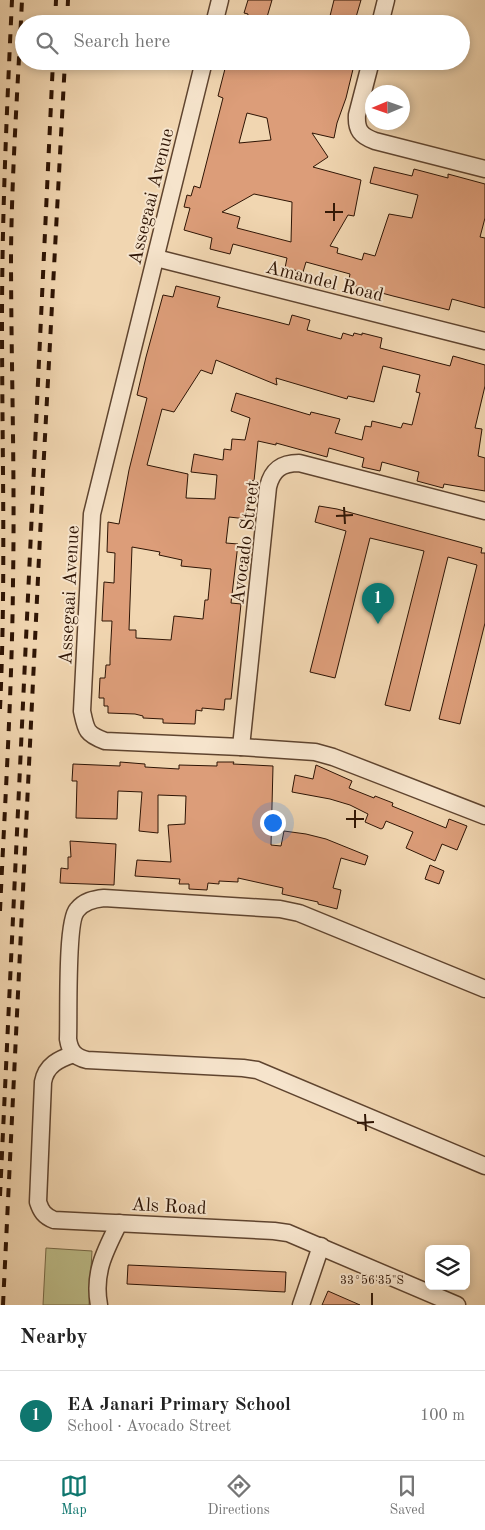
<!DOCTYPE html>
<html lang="en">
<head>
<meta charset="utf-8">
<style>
  :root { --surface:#fff; --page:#f2f2f2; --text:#222; --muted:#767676; --line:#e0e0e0; --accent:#0f766e }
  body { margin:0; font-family:"Old Standard TT",serif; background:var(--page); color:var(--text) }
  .controls { position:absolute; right:15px; bottom:15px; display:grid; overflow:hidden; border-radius:8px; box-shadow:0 2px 8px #0003 }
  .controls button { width:45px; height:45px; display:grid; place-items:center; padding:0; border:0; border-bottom:1px solid var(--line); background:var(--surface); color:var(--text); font:25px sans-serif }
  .compass { position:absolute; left:365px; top:85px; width:45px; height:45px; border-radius:50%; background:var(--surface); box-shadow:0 2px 8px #0003; rotate:268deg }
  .you { position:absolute; left:272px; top:822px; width:18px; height:18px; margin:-12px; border:4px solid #fff; border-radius:50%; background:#1a73e8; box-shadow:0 0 0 8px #1a73e833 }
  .badge { display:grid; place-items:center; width:32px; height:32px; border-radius:50%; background:var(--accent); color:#fff; font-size:16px; font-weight:700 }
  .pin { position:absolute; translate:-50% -41px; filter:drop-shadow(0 1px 2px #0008) }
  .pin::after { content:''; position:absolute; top:26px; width:18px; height:15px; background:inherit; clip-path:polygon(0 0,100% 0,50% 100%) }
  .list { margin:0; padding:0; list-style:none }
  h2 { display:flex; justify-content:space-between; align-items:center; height:65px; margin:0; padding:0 20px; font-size:21px }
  h2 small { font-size:16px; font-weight:400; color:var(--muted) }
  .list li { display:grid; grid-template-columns:32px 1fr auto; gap:15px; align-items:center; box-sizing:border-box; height:90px; padding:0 20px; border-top:1px solid var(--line) }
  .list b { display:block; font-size:19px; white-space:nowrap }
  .list p { margin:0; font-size:16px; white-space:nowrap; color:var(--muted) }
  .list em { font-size:16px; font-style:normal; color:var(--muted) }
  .icon { flex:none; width:28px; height:28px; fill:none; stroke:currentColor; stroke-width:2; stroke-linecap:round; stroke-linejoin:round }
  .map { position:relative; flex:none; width:485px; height:1305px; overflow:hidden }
  .search { position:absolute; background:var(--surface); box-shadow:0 2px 8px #0003; left:15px; right:15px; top:15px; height:55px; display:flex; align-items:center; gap:12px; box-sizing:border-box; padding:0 18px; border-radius:28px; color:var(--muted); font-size:19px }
  .sheet { height:155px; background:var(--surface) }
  nav { display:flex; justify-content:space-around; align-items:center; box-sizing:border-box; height:70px; border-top:1px solid var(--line); background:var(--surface); font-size:14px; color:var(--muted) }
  nav a { display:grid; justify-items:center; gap:2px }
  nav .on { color:var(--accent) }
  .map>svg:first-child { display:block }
  .green { fill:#bdbd89; stroke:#766846 }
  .building { fill:#dc9d79; stroke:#2e1404; fill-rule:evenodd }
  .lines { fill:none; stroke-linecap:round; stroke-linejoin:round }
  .minor-casing { stroke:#5f442f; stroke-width:19 }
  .minor { stroke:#f6e4cc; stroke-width:16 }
  .rail { stroke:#2e1404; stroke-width:4; stroke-dasharray:9 9; stroke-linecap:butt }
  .ticks { fill:none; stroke:#2e1404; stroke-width:2 }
  .labels { text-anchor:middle; stroke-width:4; stroke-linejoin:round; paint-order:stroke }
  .street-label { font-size:19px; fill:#2e1404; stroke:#f6e4cc }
  .ticks-label { font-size:12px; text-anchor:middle; fill:#2e1404; stroke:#f6e4cc; stroke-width:4; stroke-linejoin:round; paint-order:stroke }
</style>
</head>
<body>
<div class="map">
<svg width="485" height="1305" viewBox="0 0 485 1305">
  <rect width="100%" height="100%" fill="#f1d6b1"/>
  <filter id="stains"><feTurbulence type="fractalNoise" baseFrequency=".004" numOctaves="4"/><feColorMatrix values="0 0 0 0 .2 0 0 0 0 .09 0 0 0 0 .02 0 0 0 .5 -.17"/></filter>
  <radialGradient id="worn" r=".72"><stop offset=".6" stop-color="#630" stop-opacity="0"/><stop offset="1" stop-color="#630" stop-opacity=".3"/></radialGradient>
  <path class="green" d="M46,1248L92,1251L89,1305H43Z"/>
  <g class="building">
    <path d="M248,0H272L265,24L247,20L248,14L244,13Z"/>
    <path d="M334,0H361L354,24H328Z"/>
    <path d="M227,61H355L346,98L337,123L334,138L312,133L328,157L313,167L361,180L354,216L348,215L330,246L338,248L337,253L362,260L364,253L375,256L389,214L412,218L418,195L370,183L374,167L412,176L414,169L448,178V174L485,184V218L480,237L485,238V308L452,299L449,310L393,296L348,284L350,274L306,262L303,272L285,268L287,258L233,244L230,254L210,249L212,238L184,230L190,208L184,207L187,195L191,196L194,186L200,188L223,98L218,96ZM247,113L267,118L271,140L239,143ZM254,194L292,202L291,242L237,228L240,217L222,212Z"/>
    <path d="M176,286L220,297L217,307L270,320L289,325L292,315L310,320L307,330L341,339L343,333L353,336L354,333L362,335V333L382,338L380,348L450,366L453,356L485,365V386L475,428L482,429L478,456L485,458V491L444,484L443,488L417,481L419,472L382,462L380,471L362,467L364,458L329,448L327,457L276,443V445L258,441L254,481L250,480L247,519L229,517L226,543L238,544L231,603L241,604L231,699H225L224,710L202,708V711L196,710L195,724L163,723V719L143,718V716L135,714L108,713V706H104V698H99L100,678H105L106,665H110V658L112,621H102L104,582L114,583L115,553L107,552L108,522L119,524L129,470L147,398L137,395L146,357L163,295L173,297ZM216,360L277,385L276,378L347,399L348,396L374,402L383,366L420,375L416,392L420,393L412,425L403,423L401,428L372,421L371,427L365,426L362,440L335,433L340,419L311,412L310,415L236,393L231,411L250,418L245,440L232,439L231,450L224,449L223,460L194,454L191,472L217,475L215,499L186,498L188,474L147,465L162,409L174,412L201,370L212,374ZM132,547L160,552L159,555L182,560L181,566L211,569L208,600H205L203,619L174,616L171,640L136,638V630H129Z"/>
    <path d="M319,506L337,509L482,548L481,553H485V623L460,724L439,719L477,565L448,557L410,711L385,705L424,551L370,538L335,678L310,672L346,531L315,522Z"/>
    <path d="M120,762L145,764V767L179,769V765L217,766V762H234L233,764L273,766L271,845L281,846L284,831L306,834L326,839L368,856L365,865L341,858L333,888L341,890L337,909L318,904V902L282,894L283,888L238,878V882L219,881V884L208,883L207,890L189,889V884H179L180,879L135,876L137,860L171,862L168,825L185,824L186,796L158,795V833L139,831L142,792L118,791L117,819L76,818L77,781H72L73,764L120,766Z"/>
    <path d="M316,765L352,781L349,788L374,798L375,796L393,803L392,806L446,828L449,819L467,826L457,850L442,844L435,861L406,848L413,832L386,821L383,828L381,829L365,822L368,814L350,805L330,799L292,792L295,775L313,779Z"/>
    <path d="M70,841L116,844L114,885L60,883L61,868L68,869V857H71Z"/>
    <path d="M430,865L444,871L439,884L425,879Z"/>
    <path d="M128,1265L286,1272L285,1292L127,1284Z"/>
    <path d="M328,1291L360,1305H322Z"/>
  </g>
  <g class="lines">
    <g class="minor-casing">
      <g id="minor">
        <path d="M214,24L220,0"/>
        <path d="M380,24L386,0"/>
        <path d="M204,61L92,514L82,711C86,730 86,734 105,741L241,747L315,752L333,757L485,816"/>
        <path d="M371,61L357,115C356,130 361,136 375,141L485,169"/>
        <path d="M156,258L485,341"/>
        <path d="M241,747L268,487C272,470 281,463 299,463L485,511"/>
        <path d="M485,989L299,913L280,909L104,898C94,899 84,901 77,910C66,922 69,1017 68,1039C70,1052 75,1057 87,1060L243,1068L257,1070L485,1166"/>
        <path d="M74,1054C59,1059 46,1065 43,1082L38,1202C41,1211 44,1216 54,1220L274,1231L288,1233L457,1305"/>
        <path d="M99,1305C93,1273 105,1251 119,1223"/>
        <path d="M301,1305L321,1246"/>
      </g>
    </g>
    <use href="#minor" class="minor"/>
    <g class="rail">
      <path d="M55,24L56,0"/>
      <path d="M67,24L68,0"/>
      <path d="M0,709C6,579 2,450 2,320C2,213 7,107 12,0"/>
      <path d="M0,911C5,801 12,691 13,582C15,472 11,362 11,252C12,168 18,84 22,0"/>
      <path d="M0,1196L53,61"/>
      <path d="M3,1305L43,474L65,61"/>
    </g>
  </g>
  <path class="ticks" d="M334,203V221M325,212H343M344,507L345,524M336,516L353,515M355,810V828M346,819H364M365,1114L366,1131M357,1123L374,1122M372,1293V1305"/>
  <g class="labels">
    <g class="street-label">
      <text transform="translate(150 196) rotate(-76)" y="7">Assegaai Avenue</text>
      <text transform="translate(325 280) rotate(14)" y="7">Amandel Road</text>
      <text transform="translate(244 542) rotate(-83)" y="7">Avocado Street</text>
      <text transform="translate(68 595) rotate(-87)" y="7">Assegaai Avenue</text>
      <text transform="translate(169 1205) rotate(3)" y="7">Als Road</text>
    </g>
  </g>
  <g class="ticks-label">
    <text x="372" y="1284">33°56'35"S</text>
  </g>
  <rect width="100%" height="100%" filter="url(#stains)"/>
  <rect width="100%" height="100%" fill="url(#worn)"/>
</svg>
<div class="controls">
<button><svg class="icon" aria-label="layers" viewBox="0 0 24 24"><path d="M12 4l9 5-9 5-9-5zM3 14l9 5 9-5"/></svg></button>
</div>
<svg class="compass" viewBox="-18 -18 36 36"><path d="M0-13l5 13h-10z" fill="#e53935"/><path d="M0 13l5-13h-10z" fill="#767676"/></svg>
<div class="you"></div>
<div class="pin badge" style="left:378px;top:624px">1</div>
<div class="search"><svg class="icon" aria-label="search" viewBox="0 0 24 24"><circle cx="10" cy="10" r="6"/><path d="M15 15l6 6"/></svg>Search here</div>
</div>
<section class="sheet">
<h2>Nearby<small></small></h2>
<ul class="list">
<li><span class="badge">1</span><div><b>EA Janari Primary School</b><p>School · Avocado Street</p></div><em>100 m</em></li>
</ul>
</section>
<nav>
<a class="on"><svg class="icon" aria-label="map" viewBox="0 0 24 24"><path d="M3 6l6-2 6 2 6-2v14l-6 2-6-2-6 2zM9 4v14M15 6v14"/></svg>Map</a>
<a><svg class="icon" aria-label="directions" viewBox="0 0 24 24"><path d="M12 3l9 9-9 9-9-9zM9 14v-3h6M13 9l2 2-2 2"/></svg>Directions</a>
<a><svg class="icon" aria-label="saved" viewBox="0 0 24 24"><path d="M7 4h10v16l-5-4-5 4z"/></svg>Saved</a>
</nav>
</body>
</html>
